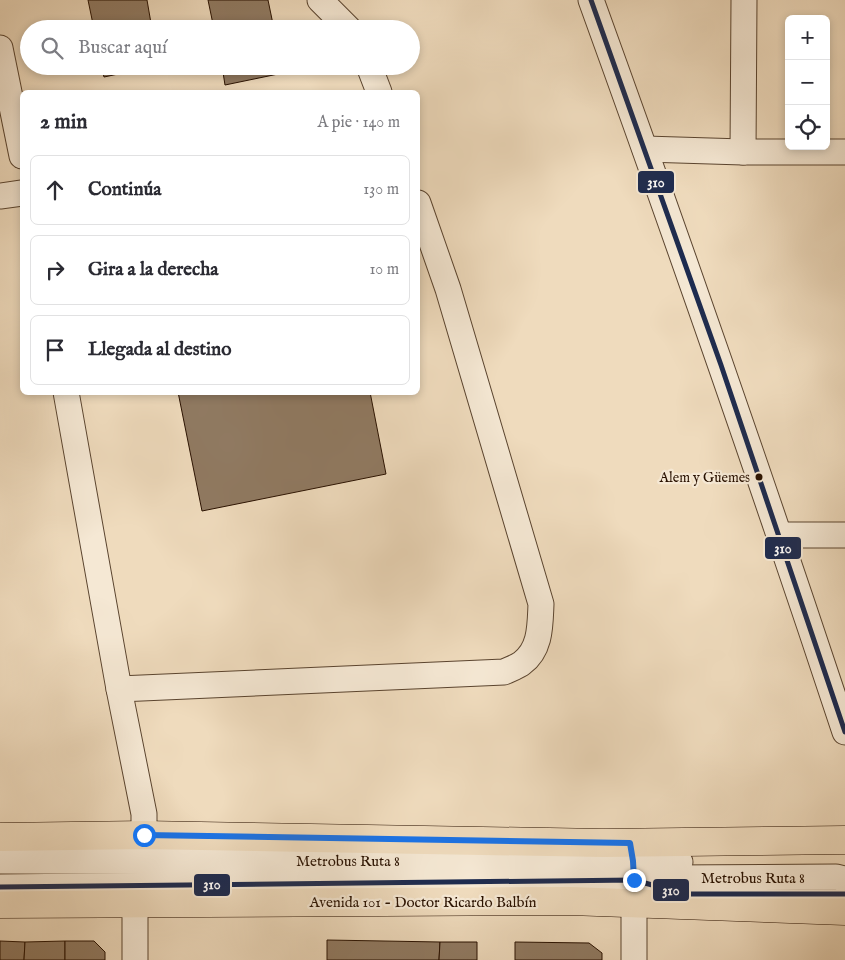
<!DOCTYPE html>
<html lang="es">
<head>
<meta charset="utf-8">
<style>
  :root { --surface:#fff; --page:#f2f2f3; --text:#2b2b33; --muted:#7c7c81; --line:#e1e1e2 }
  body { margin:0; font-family:"IM FELL English",serif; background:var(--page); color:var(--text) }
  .controls { position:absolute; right:15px; top:15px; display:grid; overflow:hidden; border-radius:8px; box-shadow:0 2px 8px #0003 }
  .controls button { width:45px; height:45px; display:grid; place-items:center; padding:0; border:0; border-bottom:1px solid var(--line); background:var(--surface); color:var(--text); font:25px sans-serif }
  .stop { position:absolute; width:15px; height:15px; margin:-11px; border:4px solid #1a73e8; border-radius:50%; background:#fff }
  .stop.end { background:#1a73e8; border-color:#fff; box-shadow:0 1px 5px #0008 }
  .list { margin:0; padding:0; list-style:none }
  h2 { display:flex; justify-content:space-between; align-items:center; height:65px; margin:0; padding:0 20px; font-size:21px }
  h2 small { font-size:16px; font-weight:400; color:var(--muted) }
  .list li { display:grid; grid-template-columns:32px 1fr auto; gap:15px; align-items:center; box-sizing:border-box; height:70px; margin:0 10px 10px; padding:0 10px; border:1px solid var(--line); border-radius:8px }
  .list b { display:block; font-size:19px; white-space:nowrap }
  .list em { font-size:16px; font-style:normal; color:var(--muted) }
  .icon { flex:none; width:28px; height:28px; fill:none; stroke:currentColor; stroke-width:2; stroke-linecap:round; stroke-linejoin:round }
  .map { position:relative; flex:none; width:845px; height:960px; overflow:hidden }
  .search { position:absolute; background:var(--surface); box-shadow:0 2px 8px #0003; left:20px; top:20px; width:400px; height:55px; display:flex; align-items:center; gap:12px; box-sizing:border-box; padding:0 18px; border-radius:28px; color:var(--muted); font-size:19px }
  .panel { position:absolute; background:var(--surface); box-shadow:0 2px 8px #0003; left:20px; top:90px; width:400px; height:305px; border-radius:8px }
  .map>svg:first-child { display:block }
  .building { fill:#907a62; stroke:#291100 }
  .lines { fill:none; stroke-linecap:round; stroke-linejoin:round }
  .minor-casing { stroke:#5a442f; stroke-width:27 }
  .major-casing { stroke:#291100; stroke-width:29 }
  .minor { stroke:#f5e8d4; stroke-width:25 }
  .major { stroke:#efdbbd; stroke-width:28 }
  .bus-1-casing { stroke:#f5e8d4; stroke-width:9 }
  .bus-1 { stroke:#1d2b4f; stroke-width:5 }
  .route { stroke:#1a73e8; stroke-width:6 }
  .bus-dot { fill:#291100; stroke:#f5e8d4; stroke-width:2 }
  .labels { text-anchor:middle; stroke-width:4.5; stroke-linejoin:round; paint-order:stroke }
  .bus-label { font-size:14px; fill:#291100; stroke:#f5e8d4; text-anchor:end }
  .street-label { font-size:15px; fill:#291100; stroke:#f5e8d4 }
  .line-badge { stroke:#f5e8d4; stroke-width:2 }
  .badge-label { font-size:14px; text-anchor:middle; font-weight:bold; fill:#fff }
</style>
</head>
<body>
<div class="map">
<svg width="845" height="960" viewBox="0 0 845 960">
  <rect width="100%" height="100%" fill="#efdbbd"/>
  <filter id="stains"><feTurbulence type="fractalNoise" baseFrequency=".004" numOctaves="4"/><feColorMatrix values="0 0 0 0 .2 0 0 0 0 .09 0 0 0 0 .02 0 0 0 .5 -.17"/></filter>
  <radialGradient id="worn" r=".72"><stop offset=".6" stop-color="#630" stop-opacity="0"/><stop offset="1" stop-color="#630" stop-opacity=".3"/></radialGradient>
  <g class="building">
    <path d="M88,0H147L152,29H94Z"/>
    <path d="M208,0H268L274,29H214Z"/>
    <path d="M101,66H156L104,77Z"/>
    <path d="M222,66H281L283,73L225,85Z"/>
    <path d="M178,392H370L386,474L202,511Z"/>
    <path d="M327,940L440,942L439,960H327Z"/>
    <path d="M0,941L25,942L24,960H0Z"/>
    <path d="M65,941V960H24L25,942Z"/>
    <path d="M65,941H94L105,952V960H65Z"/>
    <path d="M440,942H477V960H439Z"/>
    <path d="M515,942L589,943L602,953V960H515Z"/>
  </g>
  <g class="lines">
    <g class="minor-casing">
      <g id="minor">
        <path d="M320,0L349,29"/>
        <path d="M591,0C679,243 764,487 845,732"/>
        <path d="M0,48L22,156"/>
        <path d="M369,66L379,92"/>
        <path d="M645,149L743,152H845"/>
        <path d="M743,152L744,0"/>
        <path d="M0,196L22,193"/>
        <path d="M66,392L119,689L144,814V835"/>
        <path d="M780,535H845"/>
        <path d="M119,689L504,672C510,669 517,667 522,663C541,649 540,625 541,604L448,289L418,203"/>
        <path d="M0,861L680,862"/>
        <path d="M634,883V960"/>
        <path d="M0,887L634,880L669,878L836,877L845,879"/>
        <path d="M135,902V960"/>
      </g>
    </g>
    <g class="major-casing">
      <g id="major">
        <path d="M0,837L144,835L603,843L845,840"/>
        <path d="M0,904L570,901L845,911"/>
      </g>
    </g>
    <use href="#minor" class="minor"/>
    <use href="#major" class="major"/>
    <g class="bus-1-casing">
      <g id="bus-1">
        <path d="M591,0L721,365L845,732"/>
        <path d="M0,887L634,880L685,894H845"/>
      </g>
    </g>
    <use href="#bus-1" class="bus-1"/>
  </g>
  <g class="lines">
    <path class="route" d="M144,835L630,843L633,861L634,880"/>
  </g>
  <circle class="bus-dot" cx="759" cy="477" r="4.5"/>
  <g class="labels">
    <g class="bus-label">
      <text x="750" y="482">Alem y Güemes</text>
    </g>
    <g class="street-label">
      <text x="348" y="866">Metrobus Ruta 8</text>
      <text x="753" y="883">Metrobus Ruta 8</text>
      <text x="423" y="907">Avenida 101 - Doctor Ricardo Balbín</text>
    </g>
  </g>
  <g class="line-badge">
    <rect x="637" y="170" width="38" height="24" rx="5" fill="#1d2b4f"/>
    <rect x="764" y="536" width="38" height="24" rx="5" fill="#1d2b4f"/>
    <rect x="193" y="873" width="38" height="24" rx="5" fill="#1d2b4f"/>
    <rect x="652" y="878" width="38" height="24" rx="5" fill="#1d2b4f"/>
  </g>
  <g class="badge-label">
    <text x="656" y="187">310</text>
    <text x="783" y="553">310</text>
    <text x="212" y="889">310</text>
    <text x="671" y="895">310</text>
  </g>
  <rect width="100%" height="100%" filter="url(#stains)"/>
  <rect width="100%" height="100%" fill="url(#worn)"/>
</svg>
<div class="controls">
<button>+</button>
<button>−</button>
<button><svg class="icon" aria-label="locate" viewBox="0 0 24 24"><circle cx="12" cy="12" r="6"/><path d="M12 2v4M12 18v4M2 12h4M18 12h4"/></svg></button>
</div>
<div class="stop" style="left:144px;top:835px"></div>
<div class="stop end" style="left:634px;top:880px"></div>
<div class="search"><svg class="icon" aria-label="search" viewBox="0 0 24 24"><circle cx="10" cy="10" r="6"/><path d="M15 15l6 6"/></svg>Buscar aquí</div>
<section class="panel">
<h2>2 min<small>A pie · 140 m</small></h2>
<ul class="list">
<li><svg class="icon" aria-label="ahead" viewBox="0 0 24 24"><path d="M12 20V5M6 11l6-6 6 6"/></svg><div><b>Continúa</b></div><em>130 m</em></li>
<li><svg class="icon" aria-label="right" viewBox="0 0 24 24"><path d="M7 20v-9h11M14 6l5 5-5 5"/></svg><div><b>Gira a la derecha</b></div><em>10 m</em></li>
<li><svg class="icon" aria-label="arrive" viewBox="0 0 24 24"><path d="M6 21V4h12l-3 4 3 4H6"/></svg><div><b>Llegada al destino</b></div></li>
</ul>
</section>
</div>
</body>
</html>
